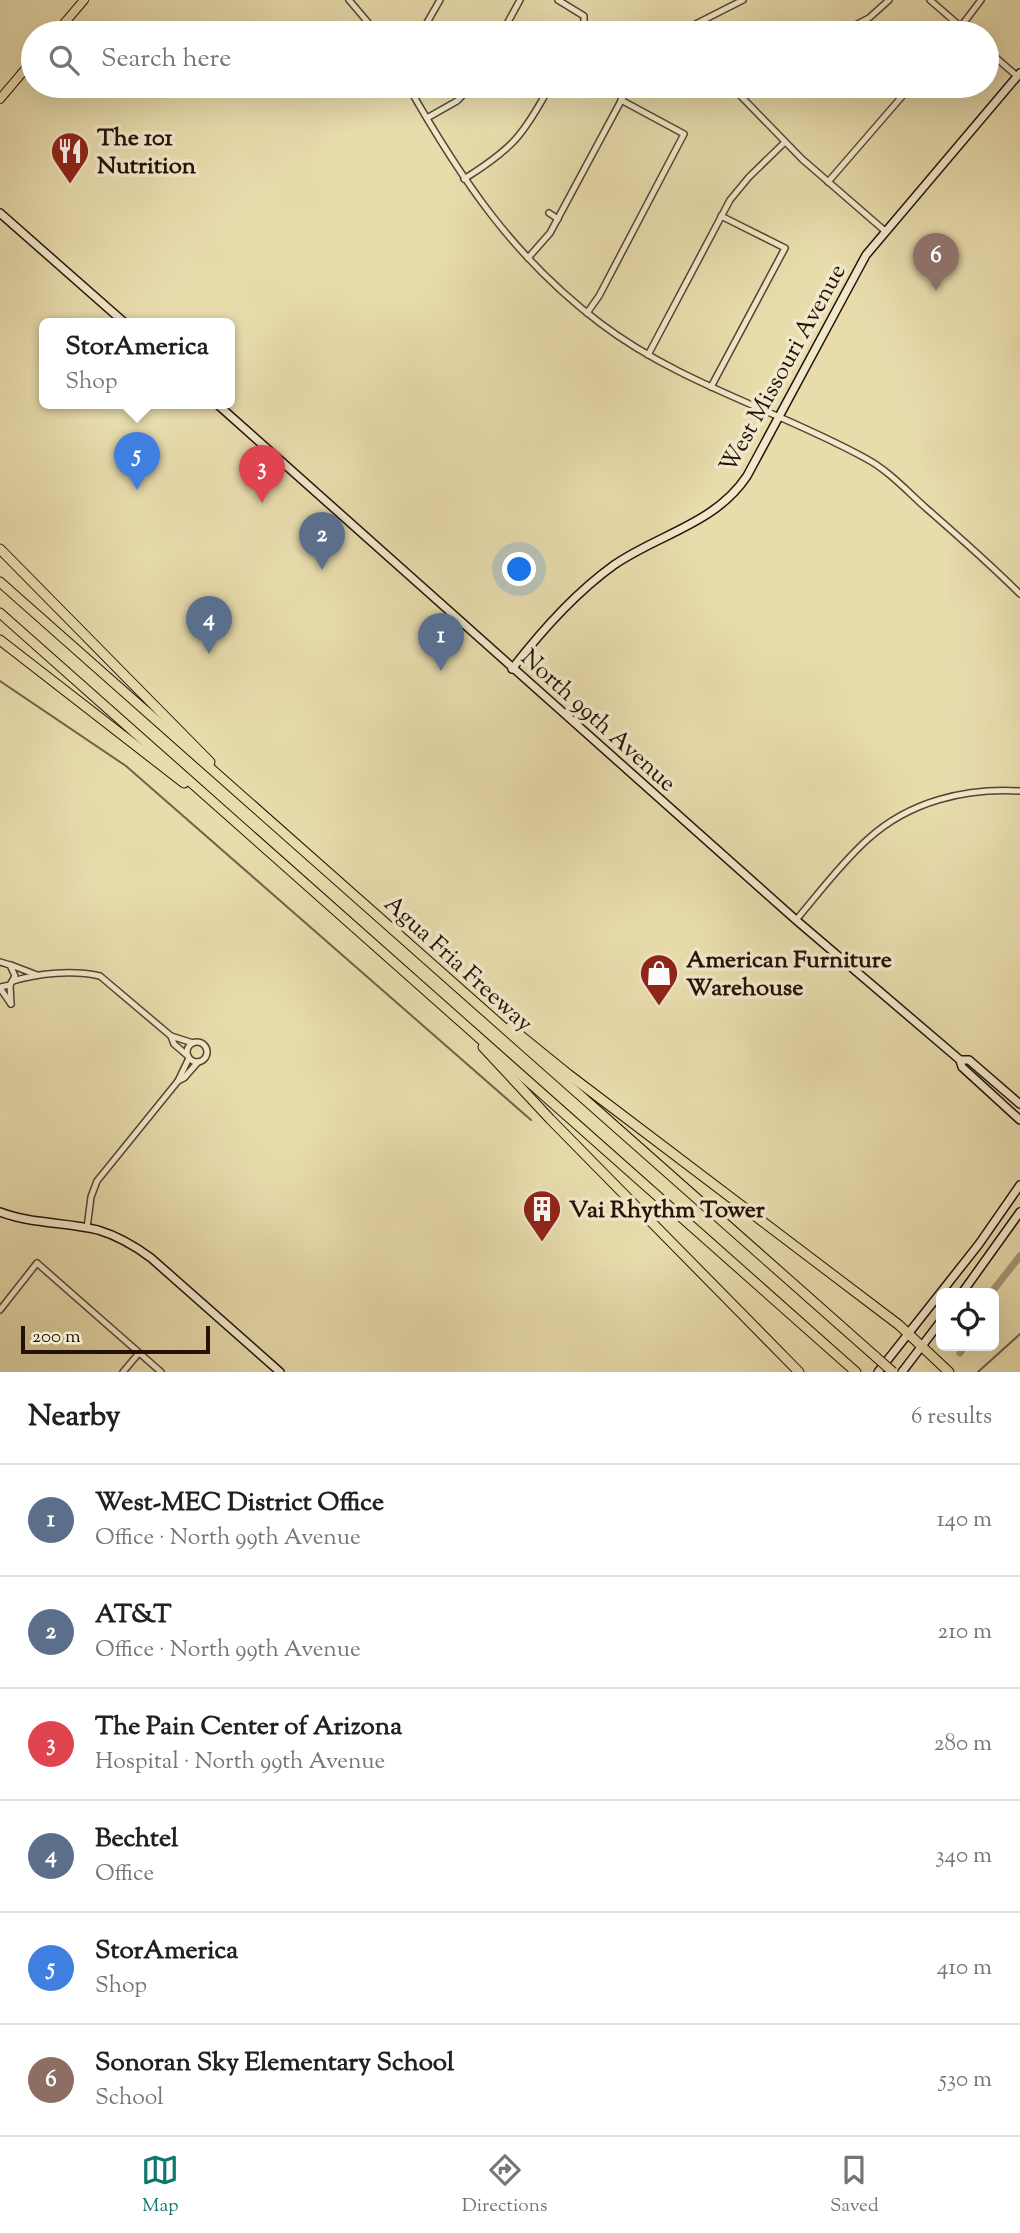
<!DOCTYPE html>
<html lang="en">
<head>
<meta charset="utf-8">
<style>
  :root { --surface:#fff; --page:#f6f6f6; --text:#202124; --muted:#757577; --line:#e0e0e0; --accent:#0f766e }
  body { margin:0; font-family:"Sorts Mill Goudy",serif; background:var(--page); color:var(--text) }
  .controls { position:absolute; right:21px; bottom:21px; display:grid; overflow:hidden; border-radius:10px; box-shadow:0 7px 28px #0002 }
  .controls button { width:63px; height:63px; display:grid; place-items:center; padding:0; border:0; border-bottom:2px solid var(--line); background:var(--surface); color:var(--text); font:35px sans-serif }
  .scale { position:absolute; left:21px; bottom:18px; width:189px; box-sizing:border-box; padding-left:7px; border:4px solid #251207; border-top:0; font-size:19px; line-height:24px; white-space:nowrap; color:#251207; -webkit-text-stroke:5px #f0e8ca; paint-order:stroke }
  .you { position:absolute; left:520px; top:570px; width:24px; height:24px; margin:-18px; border:5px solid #fff; border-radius:50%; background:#1a73e8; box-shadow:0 0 0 10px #1a73e833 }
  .badge { display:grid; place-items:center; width:46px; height:46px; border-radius:50%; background:var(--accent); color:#fff; font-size:23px; font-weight:700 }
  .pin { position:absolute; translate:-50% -58px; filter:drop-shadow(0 2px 4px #0008) }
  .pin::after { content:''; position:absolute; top:37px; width:24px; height:21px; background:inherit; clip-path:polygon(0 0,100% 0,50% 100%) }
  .popup { position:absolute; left:39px; top:318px; width:196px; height:91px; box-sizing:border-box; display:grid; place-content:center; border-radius:10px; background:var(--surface); filter:drop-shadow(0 2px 5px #0005); font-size:23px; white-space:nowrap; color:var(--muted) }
  .popup b { font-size:26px; color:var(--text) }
  .popup::after { content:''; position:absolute; left:50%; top:100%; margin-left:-14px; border:14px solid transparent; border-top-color:var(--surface) }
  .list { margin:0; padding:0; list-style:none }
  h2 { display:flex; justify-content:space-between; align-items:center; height:91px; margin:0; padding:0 28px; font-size:30px }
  h2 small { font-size:23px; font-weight:400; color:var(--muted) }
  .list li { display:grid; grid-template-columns:46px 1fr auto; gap:21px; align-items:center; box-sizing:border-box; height:112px; padding:0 28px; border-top:2px solid var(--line) }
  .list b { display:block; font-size:26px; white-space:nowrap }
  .list p { margin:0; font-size:23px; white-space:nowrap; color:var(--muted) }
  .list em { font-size:23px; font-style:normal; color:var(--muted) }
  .icon { flex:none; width:38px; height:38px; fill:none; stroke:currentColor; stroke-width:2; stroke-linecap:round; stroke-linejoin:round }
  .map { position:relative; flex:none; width:1020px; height:1372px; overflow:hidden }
  .search { position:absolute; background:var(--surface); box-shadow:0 7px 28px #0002; left:21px; right:21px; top:21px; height:77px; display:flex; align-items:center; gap:18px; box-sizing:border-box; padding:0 24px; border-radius:38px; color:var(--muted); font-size:26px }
  .sheet { height:763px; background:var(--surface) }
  nav { display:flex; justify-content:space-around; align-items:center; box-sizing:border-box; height:98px; border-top:2px solid var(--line); background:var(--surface); font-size:19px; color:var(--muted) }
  nav a { display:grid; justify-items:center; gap:4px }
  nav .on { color:var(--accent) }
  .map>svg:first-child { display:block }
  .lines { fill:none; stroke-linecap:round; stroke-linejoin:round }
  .stream { stroke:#726249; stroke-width:2 }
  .canal { stroke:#a69775; stroke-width:7 }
  .street-casing { stroke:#564430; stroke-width:8 }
  .secondary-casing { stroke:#251207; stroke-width:10 }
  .primary-casing { stroke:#251207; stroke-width:10 }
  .highway-casing { stroke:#251207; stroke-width:11 }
  .street { stroke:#f0e8ca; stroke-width:5 }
  .secondary { stroke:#f0e8ca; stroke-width:7 }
  .primary { stroke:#e8dcad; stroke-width:8 }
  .highway { stroke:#e8dcad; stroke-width:9 }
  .highway-bridge-casing { stroke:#251207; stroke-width:11; stroke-linecap:butt }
  .highway-bridge { stroke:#e8dcad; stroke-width:9 }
  .labels { text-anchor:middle; stroke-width:7; stroke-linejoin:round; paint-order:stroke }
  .poi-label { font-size:24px; font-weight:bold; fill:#251207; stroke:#f0e8ca; text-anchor:start }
  .street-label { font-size:24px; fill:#251207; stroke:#f0e8ca }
</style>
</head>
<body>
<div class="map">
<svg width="1020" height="1372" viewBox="0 0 1020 1372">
  <rect width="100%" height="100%" fill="#e8dcad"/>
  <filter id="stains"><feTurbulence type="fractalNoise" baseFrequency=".00286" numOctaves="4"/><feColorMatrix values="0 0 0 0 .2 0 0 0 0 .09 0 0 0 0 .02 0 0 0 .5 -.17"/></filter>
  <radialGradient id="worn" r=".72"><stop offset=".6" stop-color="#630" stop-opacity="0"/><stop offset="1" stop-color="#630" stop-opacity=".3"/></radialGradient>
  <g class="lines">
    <g class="stream">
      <path d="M0,681L126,766L531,1120"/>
      <path d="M978,1372L1020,1334"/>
    </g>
    <g class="canal">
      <path d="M991,1293L1020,1256"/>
      <path d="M960,1353L964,1346"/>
    </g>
    <g class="street-casing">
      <g id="street">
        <path d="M349,0L377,33"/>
        <path d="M558,0L584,16V22L578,33"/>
        <path d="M930,0L968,33"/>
        <path d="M421,33L440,0"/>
        <path d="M502,33L520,0"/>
        <path d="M678,33L743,0"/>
        <path d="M840,33L869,18L889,0"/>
        <path d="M956,33L981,0"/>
        <path d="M987,50L1017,76"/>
        <path d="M408,86C461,179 513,257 600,323C680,384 778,410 865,458C888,470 907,491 926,508C958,536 990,564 1020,594"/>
        <path d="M731,86L802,159L885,231"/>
        <path d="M427,118L457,101L472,86"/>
        <path d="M464,179C512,149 523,136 550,86"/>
        <path d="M828,182L911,86"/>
        <path d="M549,213L558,219"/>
        <path d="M528,258L550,233L629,86"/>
        <path d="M587,313L599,296L684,134L621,100"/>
        <path d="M648,355L730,200L749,177L785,142"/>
        <path d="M711,387L785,248L721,216"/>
        <path d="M796,920C819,893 842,862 868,839C910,801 965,788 1020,791"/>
        <path d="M0,962L10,965L15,976L10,985L0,987"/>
        <path d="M11,965L37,975"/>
        <path d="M13,981C39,973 73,970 100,976L171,1036L174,1044L188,1056"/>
        <path d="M10,985L11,1004"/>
        <path d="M0,988L11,1004"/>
        <path d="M171,1036L193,1043"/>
        <circle cx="197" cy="1052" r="10"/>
        <path d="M178,1081L184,1078L198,1062"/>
        <path d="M87,1228L91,1197L97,1181L178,1081L189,1058"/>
        <path d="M0,1310L37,1263L161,1372"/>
        <path d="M123,1372L139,1353"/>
      </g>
    </g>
    <g class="secondary-casing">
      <g id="secondary">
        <path d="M0,213L126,324"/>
        <path d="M217,404L796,920L960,1060L962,1067L1020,1120"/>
        <path d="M512,669C542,630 575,593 614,565C659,534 715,524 747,476L866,255L1020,73"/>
        <path d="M960,1060H969L1020,1104"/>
        <path d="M0,1212C31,1224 66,1222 98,1230C118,1236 135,1246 151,1258L280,1372"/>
        <path d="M962,1293L1020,1212"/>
        <path d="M878,1372L979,1244L1020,1185"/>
        <path d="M902,1372L941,1321"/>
      </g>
    </g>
    <g class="primary-casing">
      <g id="primary">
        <path d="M56,33L84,0"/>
        <path d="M0,99L33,60"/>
      </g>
    </g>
    <g class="highway-casing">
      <g id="highway">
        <path d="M0,549L210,762"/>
        <path d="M0,582L876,1357"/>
        <path d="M0,613L856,1372"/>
        <path d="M0,640L184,783"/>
        <path d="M510,1027L568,1074L899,1325L949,1372"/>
        <path d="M483,1047L550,1119L799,1372"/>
      </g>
    </g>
    <use href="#street" class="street"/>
    <use href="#secondary" class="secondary"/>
    <use href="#primary" class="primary"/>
    <use href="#highway" class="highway"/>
    <g class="highway-bridge-casing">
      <path id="highway-bridge" d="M876,1357L893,1372"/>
    </g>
    <use href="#highway-bridge" class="highway-bridge"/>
  </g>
  <defs>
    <g id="restaurant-pin" transform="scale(2.0125)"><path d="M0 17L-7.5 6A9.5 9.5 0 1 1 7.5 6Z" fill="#8f2418" stroke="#f0e8ca"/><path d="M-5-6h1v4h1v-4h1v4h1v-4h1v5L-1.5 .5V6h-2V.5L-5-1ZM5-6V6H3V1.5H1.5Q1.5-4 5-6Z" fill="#fff"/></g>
    <g id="shop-pin" transform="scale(2.0125)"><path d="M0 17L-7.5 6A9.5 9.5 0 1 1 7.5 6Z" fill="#8f2418" stroke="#f0e8ca"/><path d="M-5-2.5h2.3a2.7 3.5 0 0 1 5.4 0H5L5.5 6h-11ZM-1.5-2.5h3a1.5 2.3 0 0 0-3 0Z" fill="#fff"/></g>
    <g id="building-pin" transform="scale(2.0125)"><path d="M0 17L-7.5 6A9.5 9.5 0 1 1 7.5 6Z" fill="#8f2418" stroke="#f0e8ca"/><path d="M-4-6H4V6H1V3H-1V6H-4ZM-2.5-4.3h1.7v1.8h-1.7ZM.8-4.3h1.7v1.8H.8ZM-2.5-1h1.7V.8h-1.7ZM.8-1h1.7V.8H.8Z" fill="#fff"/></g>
  </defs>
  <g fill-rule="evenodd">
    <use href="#restaurant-pin" x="70" y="151"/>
    <use href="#shop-pin" x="659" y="973"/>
    <use href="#building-pin" x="542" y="1209"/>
  </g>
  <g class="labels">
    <g class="poi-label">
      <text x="97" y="145">The 101<tspan x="97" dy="28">Nutrition</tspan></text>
      <text x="686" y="967">American Furniture<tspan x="686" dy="28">Warehouse</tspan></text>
      <text x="569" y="1217">Vai Rhythm Tower</text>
    </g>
    <g class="street-label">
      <text transform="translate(782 368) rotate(-61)" y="8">West Missouri Avenue</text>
      <text transform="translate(599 720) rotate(42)" y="8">North 99th Avenue</text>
      <text transform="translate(459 963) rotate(42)" y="8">Agua Fria Freeway</text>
    </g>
  </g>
  <rect width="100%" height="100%" filter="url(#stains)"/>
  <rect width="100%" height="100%" fill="url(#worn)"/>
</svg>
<div class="controls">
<button><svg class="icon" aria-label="locate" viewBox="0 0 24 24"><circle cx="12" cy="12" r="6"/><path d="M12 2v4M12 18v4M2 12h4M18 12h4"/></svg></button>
</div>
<div class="scale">200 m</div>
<div class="you"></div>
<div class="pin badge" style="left:441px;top:671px;background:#5c6f8a">1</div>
<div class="pin badge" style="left:322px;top:570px;background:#5c6f8a">2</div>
<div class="pin badge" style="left:262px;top:503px;background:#e0444e">3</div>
<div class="pin badge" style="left:209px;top:654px;background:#5c6f8a">4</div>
<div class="pin badge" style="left:137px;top:490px;background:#3f7fe0">5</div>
<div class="popup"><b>StorAmerica</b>Shop</div>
<div class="pin badge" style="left:936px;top:291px;background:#8d6e63">6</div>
<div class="search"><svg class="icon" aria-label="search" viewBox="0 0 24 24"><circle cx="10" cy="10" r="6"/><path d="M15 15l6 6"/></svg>Search here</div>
</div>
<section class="sheet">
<h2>Nearby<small>6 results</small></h2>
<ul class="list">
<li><span class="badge" style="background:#5c6f8a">1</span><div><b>West-MEC District Office</b><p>Office · North 99th Avenue</p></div><em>140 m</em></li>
<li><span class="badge" style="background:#5c6f8a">2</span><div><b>AT&amp;T</b><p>Office · North 99th Avenue</p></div><em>210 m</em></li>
<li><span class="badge" style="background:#e0444e">3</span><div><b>The Pain Center of Arizona</b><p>Hospital · North 99th Avenue</p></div><em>280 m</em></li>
<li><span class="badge" style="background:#5c6f8a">4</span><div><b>Bechtel</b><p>Office</p></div><em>340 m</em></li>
<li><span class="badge" style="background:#3f7fe0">5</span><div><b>StorAmerica</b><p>Shop</p></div><em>410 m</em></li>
<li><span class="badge" style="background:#8d6e63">6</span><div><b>Sonoran Sky Elementary School</b><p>School</p></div><em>530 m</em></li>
</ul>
</section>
<nav>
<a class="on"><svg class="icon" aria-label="map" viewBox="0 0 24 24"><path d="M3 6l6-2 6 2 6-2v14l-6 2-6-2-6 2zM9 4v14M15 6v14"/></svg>Map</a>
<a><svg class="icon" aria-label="directions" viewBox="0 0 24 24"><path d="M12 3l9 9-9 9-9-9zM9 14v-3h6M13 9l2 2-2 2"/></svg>Directions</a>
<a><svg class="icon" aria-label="saved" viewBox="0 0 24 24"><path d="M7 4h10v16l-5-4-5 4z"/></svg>Saved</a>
</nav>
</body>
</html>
